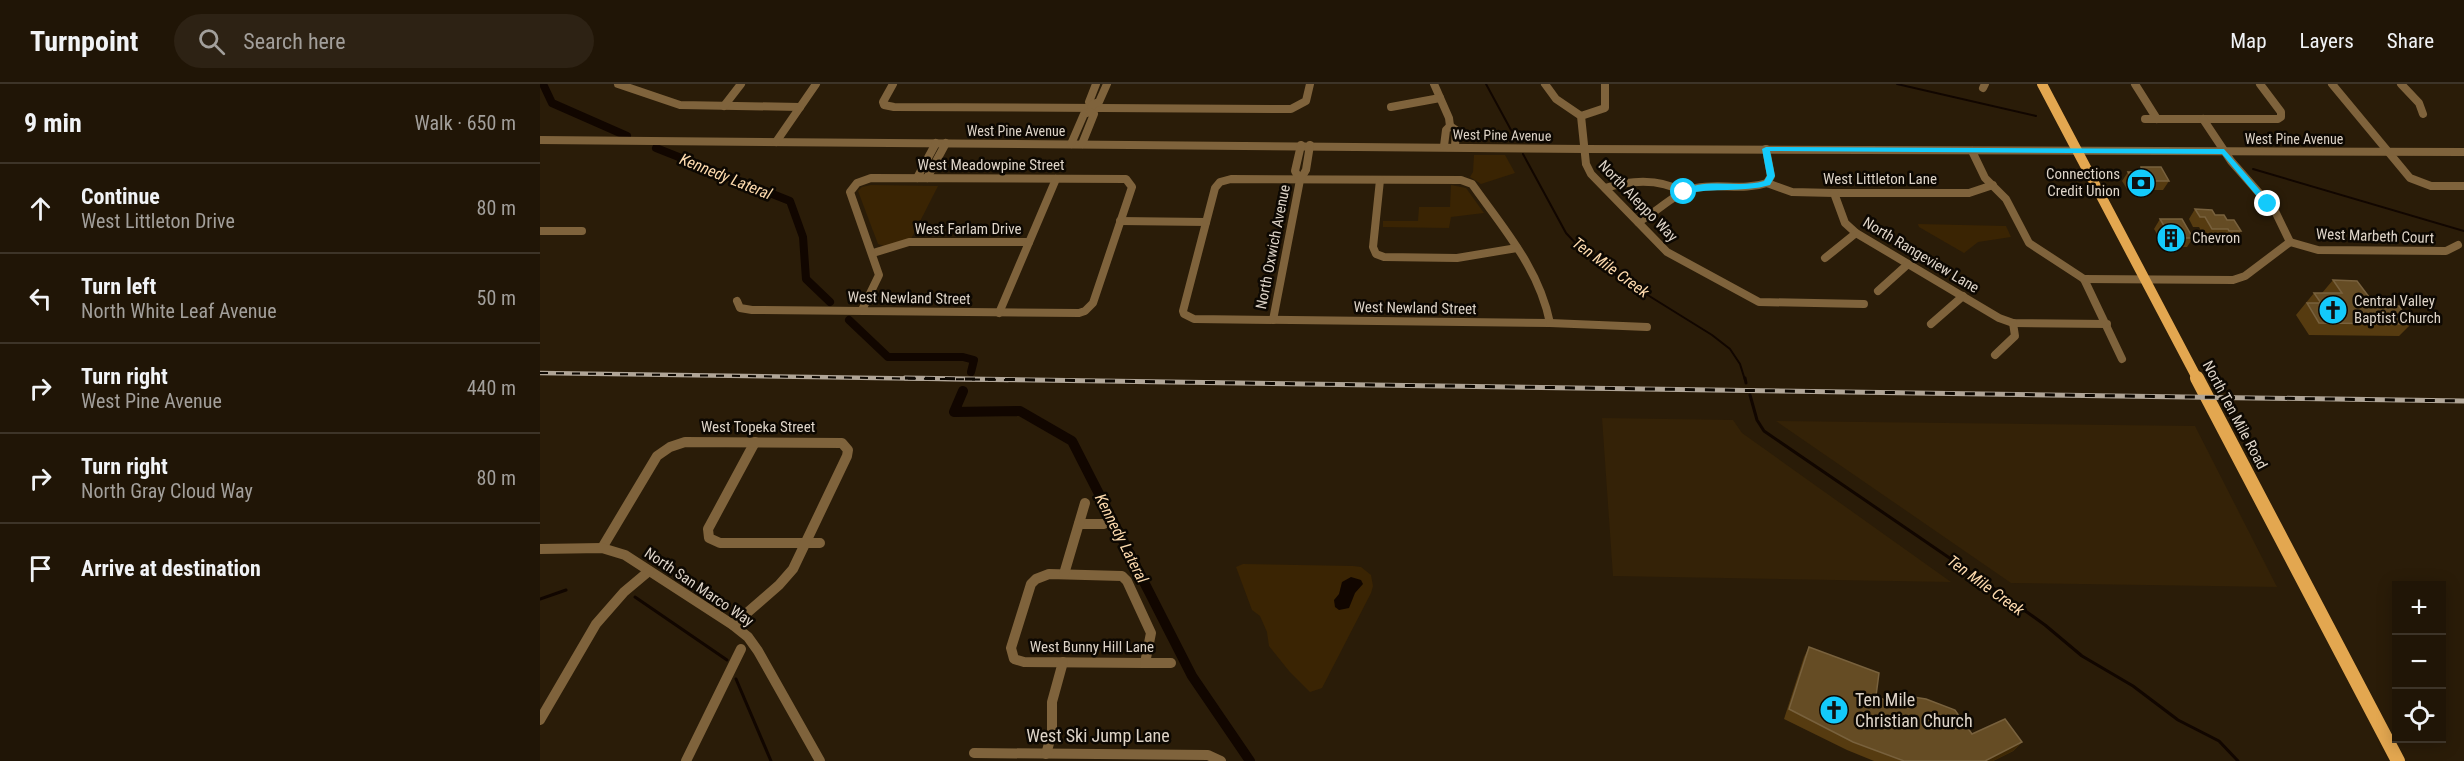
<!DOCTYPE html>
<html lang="en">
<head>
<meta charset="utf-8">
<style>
  :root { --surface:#201506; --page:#2d2214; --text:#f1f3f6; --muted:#a29f9b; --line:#3d3428 }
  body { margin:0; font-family:"Roboto Condensed",sans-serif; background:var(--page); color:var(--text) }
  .controls { position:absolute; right:18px; bottom:18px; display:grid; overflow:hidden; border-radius:0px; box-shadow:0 3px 15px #0003 }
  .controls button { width:54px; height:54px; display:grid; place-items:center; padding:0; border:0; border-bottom:2px solid var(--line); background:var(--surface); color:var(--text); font:30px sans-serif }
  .stop { position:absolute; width:18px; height:18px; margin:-14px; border:4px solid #13cafb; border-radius:50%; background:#fff }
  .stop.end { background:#13cafb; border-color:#fff; box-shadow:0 2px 6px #0008 }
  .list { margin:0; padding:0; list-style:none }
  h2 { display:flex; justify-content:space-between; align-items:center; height:78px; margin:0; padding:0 24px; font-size:26px }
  h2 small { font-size:20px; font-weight:400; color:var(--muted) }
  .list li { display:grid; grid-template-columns:39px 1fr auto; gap:18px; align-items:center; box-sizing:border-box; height:90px; padding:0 24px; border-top:2px solid var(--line) }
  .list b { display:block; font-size:22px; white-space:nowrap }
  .list p { margin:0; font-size:20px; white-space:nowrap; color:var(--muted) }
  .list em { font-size:20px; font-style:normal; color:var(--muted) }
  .icon { flex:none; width:33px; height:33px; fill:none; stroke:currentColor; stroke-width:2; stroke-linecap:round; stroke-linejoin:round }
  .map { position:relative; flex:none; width:1924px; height:677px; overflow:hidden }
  header { display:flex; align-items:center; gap:36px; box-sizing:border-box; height:84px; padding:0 30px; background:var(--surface); border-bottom:2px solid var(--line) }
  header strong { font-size:28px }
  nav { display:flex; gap:33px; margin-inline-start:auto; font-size:21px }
  .search { width:420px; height:54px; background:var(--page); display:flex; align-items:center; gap:15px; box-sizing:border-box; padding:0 21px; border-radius:33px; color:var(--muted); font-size:22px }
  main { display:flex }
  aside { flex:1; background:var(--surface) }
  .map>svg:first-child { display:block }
  .built { fill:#342207 }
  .green { fill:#3a2403 }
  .water { fill:#110600 }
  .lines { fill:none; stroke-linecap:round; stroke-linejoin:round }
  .stream-far1 { stroke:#110600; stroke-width:2 }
  .stream { stroke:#110600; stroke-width:3 }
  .canal-far1 { stroke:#110600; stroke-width:8 }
  .canal { stroke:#110600; stroke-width:10 }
  .minor-far1 { stroke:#7f633c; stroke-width:8 }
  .minor { stroke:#7f633c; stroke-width:10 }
  .major-far1 { stroke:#e3a750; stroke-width:10 }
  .major { stroke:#e3a750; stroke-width:14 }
  .rail-far1-casing { stroke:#b0a597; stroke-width:4.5 }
  .rail-casing { stroke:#b0a597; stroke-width:5 }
  .rail-far1 { stroke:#0d0802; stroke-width:2; stroke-dasharray:8; stroke-linecap:butt }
  .rail { stroke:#0d0802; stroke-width:3; stroke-dasharray:10; stroke-linecap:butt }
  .wall { fill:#563b10 }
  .shaded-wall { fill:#3e2804 }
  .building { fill:#654c24; stroke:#78613d; stroke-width:1.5 }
  .route { fill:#13cafb }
  .labels { text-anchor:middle; stroke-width:5; stroke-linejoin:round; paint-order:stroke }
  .far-street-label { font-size:14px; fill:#ded4c8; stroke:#0d0802 }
  .street-label { font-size:15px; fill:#ded4c8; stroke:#0d0802 }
  .poi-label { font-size:15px; fill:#ded4c8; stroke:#0d0802; text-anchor:start }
  .water-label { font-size:16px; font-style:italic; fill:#fedbae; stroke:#0d0802 }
  .near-poi-label { font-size:18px; fill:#ded4c8; stroke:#0d0802; text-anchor:start }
  .near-street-label { font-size:18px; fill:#ded4c8; stroke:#0d0802 }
</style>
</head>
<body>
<header>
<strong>Turnpoint</strong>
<div class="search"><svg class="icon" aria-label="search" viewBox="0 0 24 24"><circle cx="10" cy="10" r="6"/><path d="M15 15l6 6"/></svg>Search here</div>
<nav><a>Map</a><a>Layers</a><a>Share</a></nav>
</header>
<main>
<aside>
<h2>9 min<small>Walk · 650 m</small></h2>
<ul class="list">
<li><svg class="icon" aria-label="ahead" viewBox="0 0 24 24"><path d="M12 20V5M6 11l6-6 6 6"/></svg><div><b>Continue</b><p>West Littleton Drive</p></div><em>80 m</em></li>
<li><svg class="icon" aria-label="left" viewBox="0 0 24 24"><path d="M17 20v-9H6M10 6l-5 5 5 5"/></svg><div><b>Turn left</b><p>North White Leaf Avenue</p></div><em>50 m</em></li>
<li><svg class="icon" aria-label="right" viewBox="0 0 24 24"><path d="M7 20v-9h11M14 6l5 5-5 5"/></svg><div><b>Turn right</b><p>West Pine Avenue</p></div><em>440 m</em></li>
<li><svg class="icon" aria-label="right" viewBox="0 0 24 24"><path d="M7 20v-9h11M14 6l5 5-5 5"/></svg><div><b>Turn right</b><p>North Gray Cloud Way</p></div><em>80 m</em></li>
<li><svg class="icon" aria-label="arrive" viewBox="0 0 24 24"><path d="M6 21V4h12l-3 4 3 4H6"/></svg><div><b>Arrive at destination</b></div></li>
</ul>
</aside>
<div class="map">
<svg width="1924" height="677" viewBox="0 0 1924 677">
  <rect width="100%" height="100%" fill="#2a1c08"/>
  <g class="built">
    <path d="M1062,334L1193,336L1202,349L1411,498L1073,492Z"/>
    <path d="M1236,337L1655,342L1737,503L1471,499Z"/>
  </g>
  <g class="green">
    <path d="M934,71H965L975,89L941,100L930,93L933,88Z"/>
    <path d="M331,101L398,102L371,155L344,162L338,160L318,107L322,103Z"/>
    <path d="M911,101L926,104L944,129L911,133L909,144L843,143V137H878L879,123H910Z"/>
    <path d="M1378,140L1466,142L1471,153L1438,158L1424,169L1379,143Z"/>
    <path d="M703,480L813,482L821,483L831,491L833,502L831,509L782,604L770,608L749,587L729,562L727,548L720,532L712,526L696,483Z"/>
  </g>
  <path class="water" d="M811,493L821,496L823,500L815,509L809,524L799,526L795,523L794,516L799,510L802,498Z"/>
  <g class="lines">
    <g class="stream-far1">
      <path d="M946,0L977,57"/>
      <path d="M1357,0L1496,32"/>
      <path d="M983,70L1026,149L1040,164L1077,192L1172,251L1190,265L1200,280L1205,296"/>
      <path d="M1713,85L1924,147"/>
    </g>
    <g class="stream">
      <path d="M1205,294L1206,299"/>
      <path d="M1210,311L1217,336L1224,347L1449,501L1505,541L1542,572L1593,602L1638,636L1679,657L1698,677"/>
      <path d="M95,513L187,576"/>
      <path d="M0,515L26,506"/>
      <path d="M196,595L231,677"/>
    </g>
    <g class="canal-far1">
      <path d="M3,0L12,19L87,52"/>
      <path d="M116,64L250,117L263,153L266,195L290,218"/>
      <path d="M309,236L348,273H423L434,276L431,288"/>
    </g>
    <path class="canal" d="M423,307L414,328L480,327L532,357L652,592L710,677"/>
    <g class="minor-far1">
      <path d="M78,0L140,21L260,23"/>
      <path d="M353,0L343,18L344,21L354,23L751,25L766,17L770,0"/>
      <path d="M894,0L909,34L910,42"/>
      <path d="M1005,0L1016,15L1041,32L1046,80L1051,90L1127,168L1219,218L1324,220"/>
      <path d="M1595,0L1617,35"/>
      <path d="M1792,0L1870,94L1891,102H1924"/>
      <path d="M1861,0L1879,19L1883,30"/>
      <path d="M1443,4L1445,0"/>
      <path d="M553,20L549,18L556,0"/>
      <path d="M184,22L201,0"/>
      <path d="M851,23L900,14"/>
      <path d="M1041,32L1065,24V0"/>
      <path d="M1605,35H1738L1741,33V28L1720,0"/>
      <path d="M1663,35L1691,77L1735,127L1750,158"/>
      <path d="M0,56L1045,65L1924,68"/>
      <path d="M236,58L276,0"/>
      <path d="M531,60L544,30L550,28L553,20L559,18L567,0"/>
      <path d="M542,60L554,30L550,28"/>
      <path d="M904,62L906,46L910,42L916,46L915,62"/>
      <path d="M1226,65L1231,92L1227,99"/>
      <path d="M1432,67L1445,94L1466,115L1489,159L1544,195L1582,275"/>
      <path d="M377,94L396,59"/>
      <path d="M387,94L406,59"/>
      <path d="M691,95L921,96L932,100C963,144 999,184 1010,239L654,235L644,230L643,227L675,104L680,98Z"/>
      <path d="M760,96L755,87L761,61"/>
      <path d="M840,96L833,163L836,170L844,173L917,174L977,164"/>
      <path d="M1227,99L1252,108L1294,109H1429L1453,101"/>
      <path d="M1065,104C1091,96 1119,94 1144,108"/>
      <path d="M1294,109L1305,139L1316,149L1459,234L1473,239L1567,240"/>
      <path d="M580,137L666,138"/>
      <path d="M1098,138C1118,128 1133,109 1156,104C1179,99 1203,107 1227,99"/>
      <path d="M0,147H42"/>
      <path d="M1750,158L1778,166L1906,167L1918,161"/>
      <path d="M333,169L369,158H489"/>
      <path d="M1285,174L1316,149"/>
      <path d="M1544,195L1693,196L1705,192L1750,158"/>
      <path d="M1338,207L1368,180"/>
      <path d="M197,217L200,224L212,226L539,229L545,227L553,219L592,103L586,95L331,94L317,99L310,108L339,191L322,226"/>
      <path d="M459,229L516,95"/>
      <path d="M733,236L760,96L766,86L770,61"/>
      <path d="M1010,239L1107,243"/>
      <path d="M1391,240L1423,212"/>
      <path d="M1455,271L1475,252L1473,239"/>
    </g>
    <g class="minor">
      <path d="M215,358L168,445L169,454L180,459H280"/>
      <path d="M539,440H564"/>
      <path d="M62,464L117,372L130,363L145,358L302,359L308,366L307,372L253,485L239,501L193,541"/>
      <path d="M0,465L62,464L85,471L193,541L208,553L218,567L280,677"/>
      <path d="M509,490L582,492L587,497L611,549L605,579L484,578L474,575L471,564L491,500L496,495Z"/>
      <path d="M524,490L545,419"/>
      <path d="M605,579H631"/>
      <path d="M0,636L56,540L84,508L109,487"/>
      <path d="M434,669L668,671L681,677"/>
      <path d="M506,670L512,649V618L523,578"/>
      <path d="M146,677L201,565"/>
    </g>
    <path class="major-far1" d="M1502,0L1658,296"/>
    <path class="major" d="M1657,294L1858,677"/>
    <g class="rail-far1-casing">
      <path id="rail-far1" d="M0,289L468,296"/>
    </g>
    <g class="rail-casing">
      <path id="rail" d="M365,294L1924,317"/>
    </g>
    <use href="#rail-far1" class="rail-far1"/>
    <use href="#rail" class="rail"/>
  </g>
  <g class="wall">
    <path d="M1601,83L1629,97L1623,106H1602L1587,105L1582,97L1588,88H1598Z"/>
    <path d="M1655,125L1675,131L1687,136L1701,147L1694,157H1683L1681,154H1665L1659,143H1653L1649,135Z"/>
    <path d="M1620,135L1653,154L1647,163H1625L1614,145Z"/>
    <path d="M1793,196L1835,221L1871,240L1859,252L1769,251L1756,231L1774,209H1782Z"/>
    <path d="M1269,563L1336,612L1432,650L1482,658L1473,667L1453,677H1334L1307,666L1244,635L1264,573Z"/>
  </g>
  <path class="shaded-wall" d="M1482,658L1473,667L1453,677H1445Z"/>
  <g class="building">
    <path d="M1601,83H1621L1629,97H1608L1593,96L1588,88H1602Z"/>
    <path d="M1655,125L1672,126L1675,131H1684L1687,136H1694L1701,147H1689L1688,145H1672L1665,133H1660Z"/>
    <path d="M1620,135H1642L1653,154H1631Z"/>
    <path d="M1793,196L1817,197L1835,221L1859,222L1871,240L1779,239L1767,219H1781L1774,209H1802Z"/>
    <path d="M1269,563L1339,589L1336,612L1351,619L1367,612L1386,615L1415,626L1432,650L1465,635L1482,658L1445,677H1364L1313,658L1249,625Z"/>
  </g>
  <path class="route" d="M1226,63L1684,65L1732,120L1725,122L1682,70L1230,67L1235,92L1230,101C1202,109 1173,103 1144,110L1140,108C1163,92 1198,105 1224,97L1227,92L1222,65Z"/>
  <defs>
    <g id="bank-disc" transform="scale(1.5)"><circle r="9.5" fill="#13cafb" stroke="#0d0802"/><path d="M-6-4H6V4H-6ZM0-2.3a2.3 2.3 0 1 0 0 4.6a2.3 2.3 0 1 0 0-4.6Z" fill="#111"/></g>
    <g id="building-disc" transform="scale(1.5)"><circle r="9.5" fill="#13cafb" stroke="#0d0802"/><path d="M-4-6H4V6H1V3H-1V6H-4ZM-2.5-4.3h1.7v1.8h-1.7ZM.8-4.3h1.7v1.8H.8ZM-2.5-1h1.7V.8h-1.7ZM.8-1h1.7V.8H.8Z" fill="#111"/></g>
    <g id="church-disc" transform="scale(1.5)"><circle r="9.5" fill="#13cafb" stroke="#0d0802"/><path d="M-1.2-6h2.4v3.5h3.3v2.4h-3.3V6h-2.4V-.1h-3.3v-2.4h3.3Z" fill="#111"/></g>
  </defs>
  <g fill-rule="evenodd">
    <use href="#bank-disc" x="1601" y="99"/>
    <use href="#building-disc" x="1631" y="154"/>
    <use href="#church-disc" x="1793" y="226"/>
    <use href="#church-disc" x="1294" y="626"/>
  </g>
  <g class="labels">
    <g class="far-street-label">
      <text x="476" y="52">West Pine Avenue</text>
      <text transform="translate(962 51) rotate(1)" y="5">West Pine Avenue</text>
      <text x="1754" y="60">West Pine Avenue</text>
    </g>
    <g class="street-label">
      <text x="451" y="86">West Meadowpine Street</text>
      <text x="1340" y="100">West Littleton Lane</text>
      <text transform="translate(1098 117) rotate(46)" y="5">North Aleppo Way</text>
      <text x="428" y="150">West Farlam Drive</text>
      <text transform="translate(1835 152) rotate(2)" y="5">West Marbeth Court</text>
      <text transform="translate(733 163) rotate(-79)" y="5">North Oxwich Avenue</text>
      <text transform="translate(1381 171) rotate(31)" y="5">North Rangeview Lane</text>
      <text transform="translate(369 214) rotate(1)" y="5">West Newland Street</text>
      <text transform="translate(875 224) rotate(1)" y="5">West Newland Street</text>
      <text transform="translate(1695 331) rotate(62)" y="5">North Ten Mile Road</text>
      <text x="218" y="348">West Topeka Street</text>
      <text transform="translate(159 503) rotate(34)" y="5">North San Marco Way</text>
      <text x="552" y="568">West Bunny Hill Lane</text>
    </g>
    <g class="poi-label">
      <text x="1580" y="95" text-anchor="end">Connections<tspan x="1580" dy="17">Credit Union</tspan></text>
      <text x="1652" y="159">Chevron</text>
      <text x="1814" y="222">Central Valley<tspan x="1814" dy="17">Baptist Church</tspan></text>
    </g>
    <g class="water-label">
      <text transform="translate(186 92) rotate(22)" y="6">Kennedy Lateral</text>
      <text transform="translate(1071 183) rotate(36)" y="6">Ten Mile Creek</text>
      <text transform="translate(582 454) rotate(63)" y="6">Kennedy Lateral</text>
      <text transform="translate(1446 501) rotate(36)" y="6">Ten Mile Creek</text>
    </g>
    <g class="near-poi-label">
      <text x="1315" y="622">Ten Mile<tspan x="1315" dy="21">Christian Church</tspan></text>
    </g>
    <g class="near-street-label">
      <text x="558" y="658">West Ski Jump Lane</text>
    </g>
  </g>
</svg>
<div class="controls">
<button>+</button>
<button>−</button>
<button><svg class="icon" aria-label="locate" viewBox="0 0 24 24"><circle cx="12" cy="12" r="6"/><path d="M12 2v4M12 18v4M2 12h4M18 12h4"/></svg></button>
</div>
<div class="stop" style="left:1144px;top:108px"></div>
<div class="stop end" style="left:1728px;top:120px"></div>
</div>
</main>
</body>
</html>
